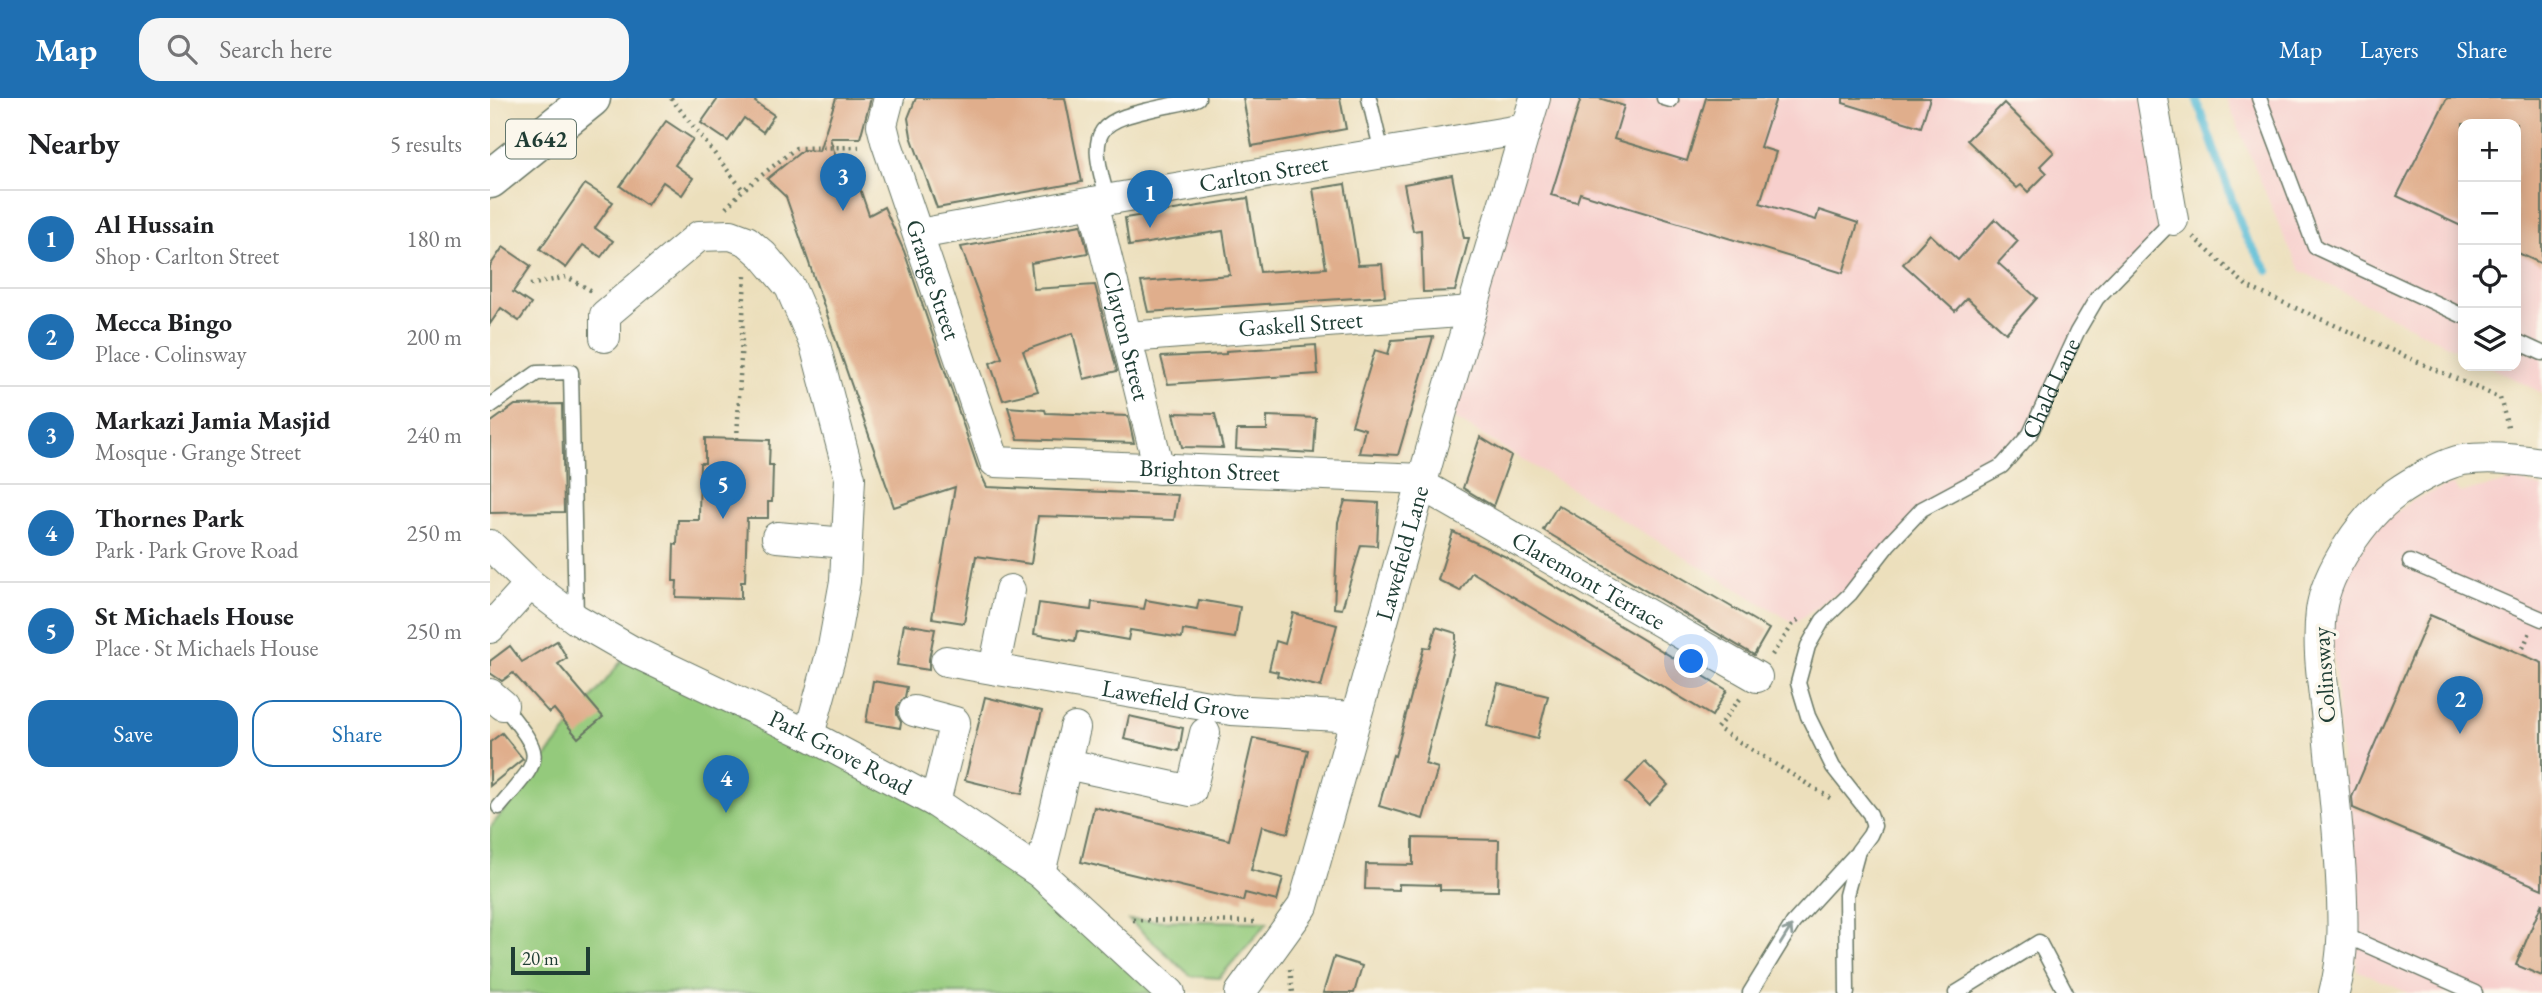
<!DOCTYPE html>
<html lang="en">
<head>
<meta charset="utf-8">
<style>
  :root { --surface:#fff; --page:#f6f6f6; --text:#202124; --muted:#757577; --line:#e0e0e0; --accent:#1f6fb2 }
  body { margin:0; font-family:"EB Garamond",serif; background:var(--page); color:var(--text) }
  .controls { position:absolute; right:21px; top:21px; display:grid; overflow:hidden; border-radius:14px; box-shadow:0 4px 18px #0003 }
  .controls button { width:63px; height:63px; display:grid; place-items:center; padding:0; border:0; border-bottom:2px solid var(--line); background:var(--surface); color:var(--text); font:35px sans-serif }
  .scale { position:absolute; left:21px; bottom:18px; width:79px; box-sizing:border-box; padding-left:7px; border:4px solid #1f3d34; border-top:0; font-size:19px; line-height:24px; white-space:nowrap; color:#1f3d34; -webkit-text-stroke:5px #fbf7ec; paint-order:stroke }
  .you { position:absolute; left:1202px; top:564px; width:24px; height:24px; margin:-18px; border:5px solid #fff; border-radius:50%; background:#1a73e8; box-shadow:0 0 0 10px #1a73e833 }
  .badge { display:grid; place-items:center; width:46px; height:46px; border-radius:50%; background:var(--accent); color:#fff; font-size:23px; font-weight:700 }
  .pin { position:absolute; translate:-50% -58px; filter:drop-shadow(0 2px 4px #0008) }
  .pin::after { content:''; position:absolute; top:37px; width:24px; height:21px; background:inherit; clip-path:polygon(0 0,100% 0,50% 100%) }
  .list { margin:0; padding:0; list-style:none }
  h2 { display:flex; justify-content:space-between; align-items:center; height:91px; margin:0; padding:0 28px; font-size:30px }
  h2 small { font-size:23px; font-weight:400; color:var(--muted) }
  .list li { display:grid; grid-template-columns:46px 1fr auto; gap:21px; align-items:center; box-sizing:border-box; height:98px; padding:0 28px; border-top:2px solid var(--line) }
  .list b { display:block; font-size:26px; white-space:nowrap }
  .list p { margin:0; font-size:23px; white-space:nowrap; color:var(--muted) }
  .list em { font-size:23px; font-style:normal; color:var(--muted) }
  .actions { display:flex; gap:14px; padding:21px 28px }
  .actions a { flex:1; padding:16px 0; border:2px solid var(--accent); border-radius:21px; text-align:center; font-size:24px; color:var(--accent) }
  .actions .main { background:var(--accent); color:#fff }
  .icon { flex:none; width:38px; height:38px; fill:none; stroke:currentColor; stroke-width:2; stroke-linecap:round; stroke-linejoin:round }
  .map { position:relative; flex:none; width:2052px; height:895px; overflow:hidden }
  header { display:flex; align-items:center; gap:42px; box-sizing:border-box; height:98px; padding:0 35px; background:var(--accent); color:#fff }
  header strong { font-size:33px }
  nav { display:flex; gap:38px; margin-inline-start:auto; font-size:24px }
  .search { width:490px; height:63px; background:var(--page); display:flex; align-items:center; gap:18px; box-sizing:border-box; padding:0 24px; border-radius:21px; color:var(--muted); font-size:26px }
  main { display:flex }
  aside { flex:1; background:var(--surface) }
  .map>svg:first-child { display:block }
  .built { fill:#f7d0cd }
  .green { fill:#94ca7c; stroke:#5a8458; stroke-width:2 }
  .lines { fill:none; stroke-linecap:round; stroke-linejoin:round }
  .stream { stroke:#57bbd6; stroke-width:8 }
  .building { fill:#e0ae8c }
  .lane-casing { stroke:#677664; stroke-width:17 }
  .street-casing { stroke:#677664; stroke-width:32 }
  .highway-casing { stroke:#677664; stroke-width:41 }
  .path { stroke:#677664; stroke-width:4.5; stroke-dasharray:2 5; stroke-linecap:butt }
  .lane { stroke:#fff; stroke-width:14 }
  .street { stroke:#fff; stroke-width:30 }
  .highway { stroke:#fff; stroke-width:38 }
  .oneway { stroke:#8f9e9a }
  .labels { text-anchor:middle; stroke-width:7; stroke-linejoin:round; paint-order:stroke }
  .shield { fill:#fbf7ec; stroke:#61756b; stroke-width:2 }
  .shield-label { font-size:23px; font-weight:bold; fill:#1f3d34 }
  .street-label { font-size:24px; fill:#1f3d34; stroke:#fbf7ec }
</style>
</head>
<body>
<header>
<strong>Map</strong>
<div class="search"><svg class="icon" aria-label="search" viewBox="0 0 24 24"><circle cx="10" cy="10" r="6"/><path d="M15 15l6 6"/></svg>Search here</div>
<nav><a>Map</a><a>Layers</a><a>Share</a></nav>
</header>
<main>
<aside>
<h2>Nearby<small>5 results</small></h2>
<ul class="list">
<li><span class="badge">1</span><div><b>Al Hussain</b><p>Shop · Carlton Street</p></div><em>180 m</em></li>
<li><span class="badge">2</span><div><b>Mecca Bingo</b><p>Place · Colinsway</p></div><em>200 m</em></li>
<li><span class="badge">3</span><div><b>Markazi Jamia Masjid</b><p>Mosque · Grange Street</p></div><em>240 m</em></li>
<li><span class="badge">4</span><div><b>Thornes Park</b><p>Park · Park Grove Road</p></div><em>250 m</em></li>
<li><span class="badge">5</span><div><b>St Michaels House</b><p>Place · St Michaels House</p></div><em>250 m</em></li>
</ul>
<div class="actions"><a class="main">Save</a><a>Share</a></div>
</aside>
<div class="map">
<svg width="2052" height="895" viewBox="0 0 2052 895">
  <rect width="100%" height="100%" fill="#fbf7ec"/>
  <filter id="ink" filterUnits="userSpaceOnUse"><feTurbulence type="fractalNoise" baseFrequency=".0143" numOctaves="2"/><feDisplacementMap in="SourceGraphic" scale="14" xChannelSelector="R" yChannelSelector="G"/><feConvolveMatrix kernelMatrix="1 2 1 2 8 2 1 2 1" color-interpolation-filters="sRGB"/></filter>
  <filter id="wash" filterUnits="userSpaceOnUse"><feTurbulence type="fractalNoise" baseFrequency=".00686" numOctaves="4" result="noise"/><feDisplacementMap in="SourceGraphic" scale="28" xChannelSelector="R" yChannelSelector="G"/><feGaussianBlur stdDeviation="1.57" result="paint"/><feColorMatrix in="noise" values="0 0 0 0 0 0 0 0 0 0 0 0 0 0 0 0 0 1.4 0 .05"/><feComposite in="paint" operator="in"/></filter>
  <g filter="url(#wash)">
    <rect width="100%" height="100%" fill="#ecdfbc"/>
    <g class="built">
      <path d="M1045,0H1662L1683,122L1607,200L1530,350L1432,411L1360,496L1344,497L1304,525L952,313Z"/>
      <path d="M1736,0H2052V295L1998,268H2026V26H1973V255L1811,173L1796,144Z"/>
      <path d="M2027,382L2052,390V895H1918L1867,872L1841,524L1854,476L1887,430L1921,403L1962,386L1970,395Z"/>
    </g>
    <g class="green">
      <path d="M140,552L445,704L680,895H0V730Z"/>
      <path d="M639,822L778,824L729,880L701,878Z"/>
    </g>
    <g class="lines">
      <path class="stream" d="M1706,0L1755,138L1778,173"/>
    </g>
    <g id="blocks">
      <g class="building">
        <path d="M225,0H267L265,4L284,17L273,34L254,20L238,43L211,25L227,2Z"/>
        <path d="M346,0H381L370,40H340L355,89L368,85L379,117L394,109L414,153L488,370L497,389L688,397L684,422L548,418L541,466L486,458L474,525L442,520L465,389L404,409L296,99L277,81L313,52L329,53Z"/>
        <path d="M426,0H575L592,84L447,110L421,38L418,20Z"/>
        <path d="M753,0H850L856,31L762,48Z"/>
        <path d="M1091,0H1109L1134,8L1124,41L1197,63L1216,0H1286L1270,49L1286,54L1270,105L1326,122L1329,112L1368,125L1353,175L1090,95L1087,104L1061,97Z"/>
        <path d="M1353,0H1440L1431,29L1353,5Z"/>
        <path d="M1957,0H2052V166L2026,154V26H1973V129L1907,98Z"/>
        <path d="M1514,5L1564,54L1550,68L1557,75L1538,94L1531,87L1527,90L1477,42Z"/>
        <path d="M176,23L203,41L185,67L203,80L192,97L173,84L157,107L130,88Z"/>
        <path d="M962,77L974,140H979L965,193L933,194L931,132L923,133L914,86Z"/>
        <path d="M95,86L123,104L105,130L123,143L111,159L93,147L76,170L50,151Z"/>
        <path d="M855,86L868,167L892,166L895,198L658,214L651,184L740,177L733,133L639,148L635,120L758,100L770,174L836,170L823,91Z"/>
        <path d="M1505,121L1528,143L1508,165L1547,200L1516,235L1477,200L1465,213L1413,166L1440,136L1468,162Z"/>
        <path d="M591,127L598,155L541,165L544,191L605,187L627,273L594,281L583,235L533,253L548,293L513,302L500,265L512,260L471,149Z"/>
        <path d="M13,149L41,168L23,194L41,206L29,223L11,210L0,226V168Z"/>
        <path d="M943,239L908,357L869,355L875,331L862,327L885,252L898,256L902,242Z"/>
        <path d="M826,247L828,276L678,286L671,259L736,256V253Z"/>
        <path d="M72,306L74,414L0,415V325L25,307Z"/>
        <path d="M518,309L555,312L556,315L638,318L644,345L528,341Z"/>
        <path d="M684,315L725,316L733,350L692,349Z"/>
        <path d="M777,318L826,320L824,355L746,351L747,332H777Z"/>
        <path d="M990,339L1021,358L1003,408L973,390Z"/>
        <path d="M215,340L280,342L279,367H283L282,404H278V420H257L255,484H251V501L186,499L187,483H183L184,446L187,447L188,422H209L210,365H215Z"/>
        <path d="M855,403L889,405L887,448L871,447L852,511L844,510L848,424Z"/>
        <path d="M1068,407L1279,531L1264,557L1053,432Z"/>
        <path d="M963,434L1014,458L1237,592L1222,618L982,474L970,493L948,482Z"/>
        <path d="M656,502L707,511L709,502L750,509L745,540L693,532L692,540L640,532L638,542L587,533L585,543L544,536L549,505L601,512L602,504L654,511Z"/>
        <path d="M803,515L847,527L831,589L787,578L788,574L779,572L786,543L795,546Z"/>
        <path d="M1940,517L2052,565V791L1863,710L1862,699Z"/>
        <path d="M414,526L445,531L439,561V572L407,567Z"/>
        <path d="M946,529L966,535V543L935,666L948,670L933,721L889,708L903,657L905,658L934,549L940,550Z"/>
        <path d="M67,543L77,560L68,566L113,619L88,640L64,611L59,615L23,575L12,583L0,575V563L20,548L32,564Z"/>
        <path d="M383,583L417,589L415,599L407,609V617L411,624L410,630L376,624Z"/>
        <path d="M1008,586L1058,598L1047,641L997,628Z"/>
        <path d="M495,599L552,613L532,696L475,682Z"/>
        <path d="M639,618L693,630L689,653L634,641Z"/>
        <path d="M12,635L33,661L0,688V644Z"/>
        <path d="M763,640L818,652L798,735L772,728L761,772L793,780L787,803L755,795L753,803L591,764L604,709L739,742Z"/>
        <path d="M1155,664L1178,687L1159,707L1136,684Z"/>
        <path d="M923,740L1009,742L1008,793L950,792V787L909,786V792L875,791L876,766L923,767Z"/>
        <path d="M2052,805V878L2026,867Z"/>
        <path d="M844,859L872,868L864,895H833Z"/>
      </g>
    </g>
  </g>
  <g filter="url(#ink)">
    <use href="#blocks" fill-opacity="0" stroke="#677664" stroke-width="2"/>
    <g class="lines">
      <g class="lane-casing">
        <g id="lane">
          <path d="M879,0L892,55"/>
          <path d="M1174,0L1181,2"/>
          <path d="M1769,0L1825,149L1973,218"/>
          <path d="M618,102C596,28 606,23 677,8C687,6 699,4 708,0"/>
          <path d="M2026,243L2052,255"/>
          <path d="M0,308L47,275L81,274L86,521"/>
          <path d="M1920,464L2052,521"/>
          <path d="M9,709C53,657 56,662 13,607"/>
          <path d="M1854,837L1985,895"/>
          <path d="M1260,895L1303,825L1365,757"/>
          <path id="s1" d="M1357,895L1356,797L1368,753L1380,737L1384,728L1380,716L1343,669L1318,618L1308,585L1318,548L1333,522L1360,496L1398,447L1432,411L1512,368L1540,336L1587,234L1607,200L1683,122"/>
          <path d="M1466,895L1549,844L1576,895"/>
        </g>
      </g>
      <g class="street-casing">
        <g id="street">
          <path id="s2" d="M399,0L392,27L396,43L505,364L934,381"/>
          <path d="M1662,0L1683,122"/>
          <path id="s3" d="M603,104L669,371"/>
          <path id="s4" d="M429,136L603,104L1035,31"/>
          <path d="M115,239V217L209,138L241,137L257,143L273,157L300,189L325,247L360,380L355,483L343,549L319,637"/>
          <path id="s5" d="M638,239L982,213"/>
          <path id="s6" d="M932,387L1267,579"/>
          <path d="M287,439L356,445"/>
          <path id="s7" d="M0,447L40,486L86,521L140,552L319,637L445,704L550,775L680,895"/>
          <path d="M0,530L40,486"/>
          <path id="s8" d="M456,563L742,612L866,619"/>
          <path d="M504,571L520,492"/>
          <path d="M0,596L13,607"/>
          <path d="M424,613L465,624L445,704"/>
          <path d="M577,666L701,693L715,635"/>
          <path d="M550,775L585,630"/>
          <path id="s9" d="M750,895L813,808L952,313L1045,0"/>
          <path d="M1844,895C1855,856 1853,819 1851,779C1848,724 1841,669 1836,614C1832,581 1827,547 1831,513C1836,473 1874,418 1906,395C1920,385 1956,364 1973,362C1999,358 2026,361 2052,365"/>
        </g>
      </g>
      <g class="highway-casing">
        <path id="highway" d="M0,81L101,0"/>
      </g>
      <g class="path">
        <path d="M181,0L253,92"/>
        <path d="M236,110L253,92L306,50L369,49"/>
        <path d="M1703,139L1758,189L2010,300L2019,333"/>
        <path d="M40,187L77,179L102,193"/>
        <path d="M247,341L255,177"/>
        <path d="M2033,550L2040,534"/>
        <path d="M1282,557L1304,525L1311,520"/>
        <path d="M1250,601L1227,630L1340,700"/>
        <path d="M643,822L767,824"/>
        <path d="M800,871L803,895"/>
      </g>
      <use href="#lane" class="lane"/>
      <use href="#street" class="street"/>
      <use href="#highway" class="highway"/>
    </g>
    <defs><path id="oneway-shaft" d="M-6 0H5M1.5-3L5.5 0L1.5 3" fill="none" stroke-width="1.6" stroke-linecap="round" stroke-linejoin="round" transform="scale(1.75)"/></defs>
    <use class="oneway" href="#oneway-shaft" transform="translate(1296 837) rotate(-58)"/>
  </g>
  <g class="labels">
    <rect class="shield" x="16" y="21.5" width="70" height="39" rx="5"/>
    <g class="shield-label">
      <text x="51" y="49">A642</text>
    </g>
    <g class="street-label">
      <text dy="8" stroke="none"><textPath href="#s4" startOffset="350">Carlton Street</textPath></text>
      <text dy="8" stroke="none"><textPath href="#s2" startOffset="191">Grange Street</textPath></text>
      <text dy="8" stroke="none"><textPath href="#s5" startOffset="173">Gaskell Street</textPath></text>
      <text dy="8" stroke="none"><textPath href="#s3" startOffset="138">Clayton Street</textPath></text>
      <text dy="8" stroke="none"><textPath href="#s1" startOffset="738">Chald Lane</textPath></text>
      <text dy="8" stroke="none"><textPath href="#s2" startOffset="598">Brighton Street</textPath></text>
      <text dy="8" stroke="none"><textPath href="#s9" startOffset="474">Lawefield Lane</textPath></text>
      <text dy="8" stroke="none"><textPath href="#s6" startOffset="192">Claremont Terrace</textPath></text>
      <text transform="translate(1834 577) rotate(-94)" y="8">Colinsway</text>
      <text dy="8" stroke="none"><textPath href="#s8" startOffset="233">Lawefield Grove</textPath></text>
      <text dy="8" stroke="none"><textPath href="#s7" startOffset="410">Park Grove Road</textPath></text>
    </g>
  </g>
</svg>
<div class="controls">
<button>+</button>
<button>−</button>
<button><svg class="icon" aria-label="locate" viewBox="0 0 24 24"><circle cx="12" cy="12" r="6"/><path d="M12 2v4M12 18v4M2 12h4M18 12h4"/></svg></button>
<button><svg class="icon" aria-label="layers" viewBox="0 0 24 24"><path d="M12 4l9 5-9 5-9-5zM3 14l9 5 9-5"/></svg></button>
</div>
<div class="scale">20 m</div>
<div class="you"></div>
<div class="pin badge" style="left:660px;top:130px">1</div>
<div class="pin badge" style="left:1970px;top:636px">2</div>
<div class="pin badge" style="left:353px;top:113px">3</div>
<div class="pin badge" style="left:236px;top:715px">4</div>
<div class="pin badge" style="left:233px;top:421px">5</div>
</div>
</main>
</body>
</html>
